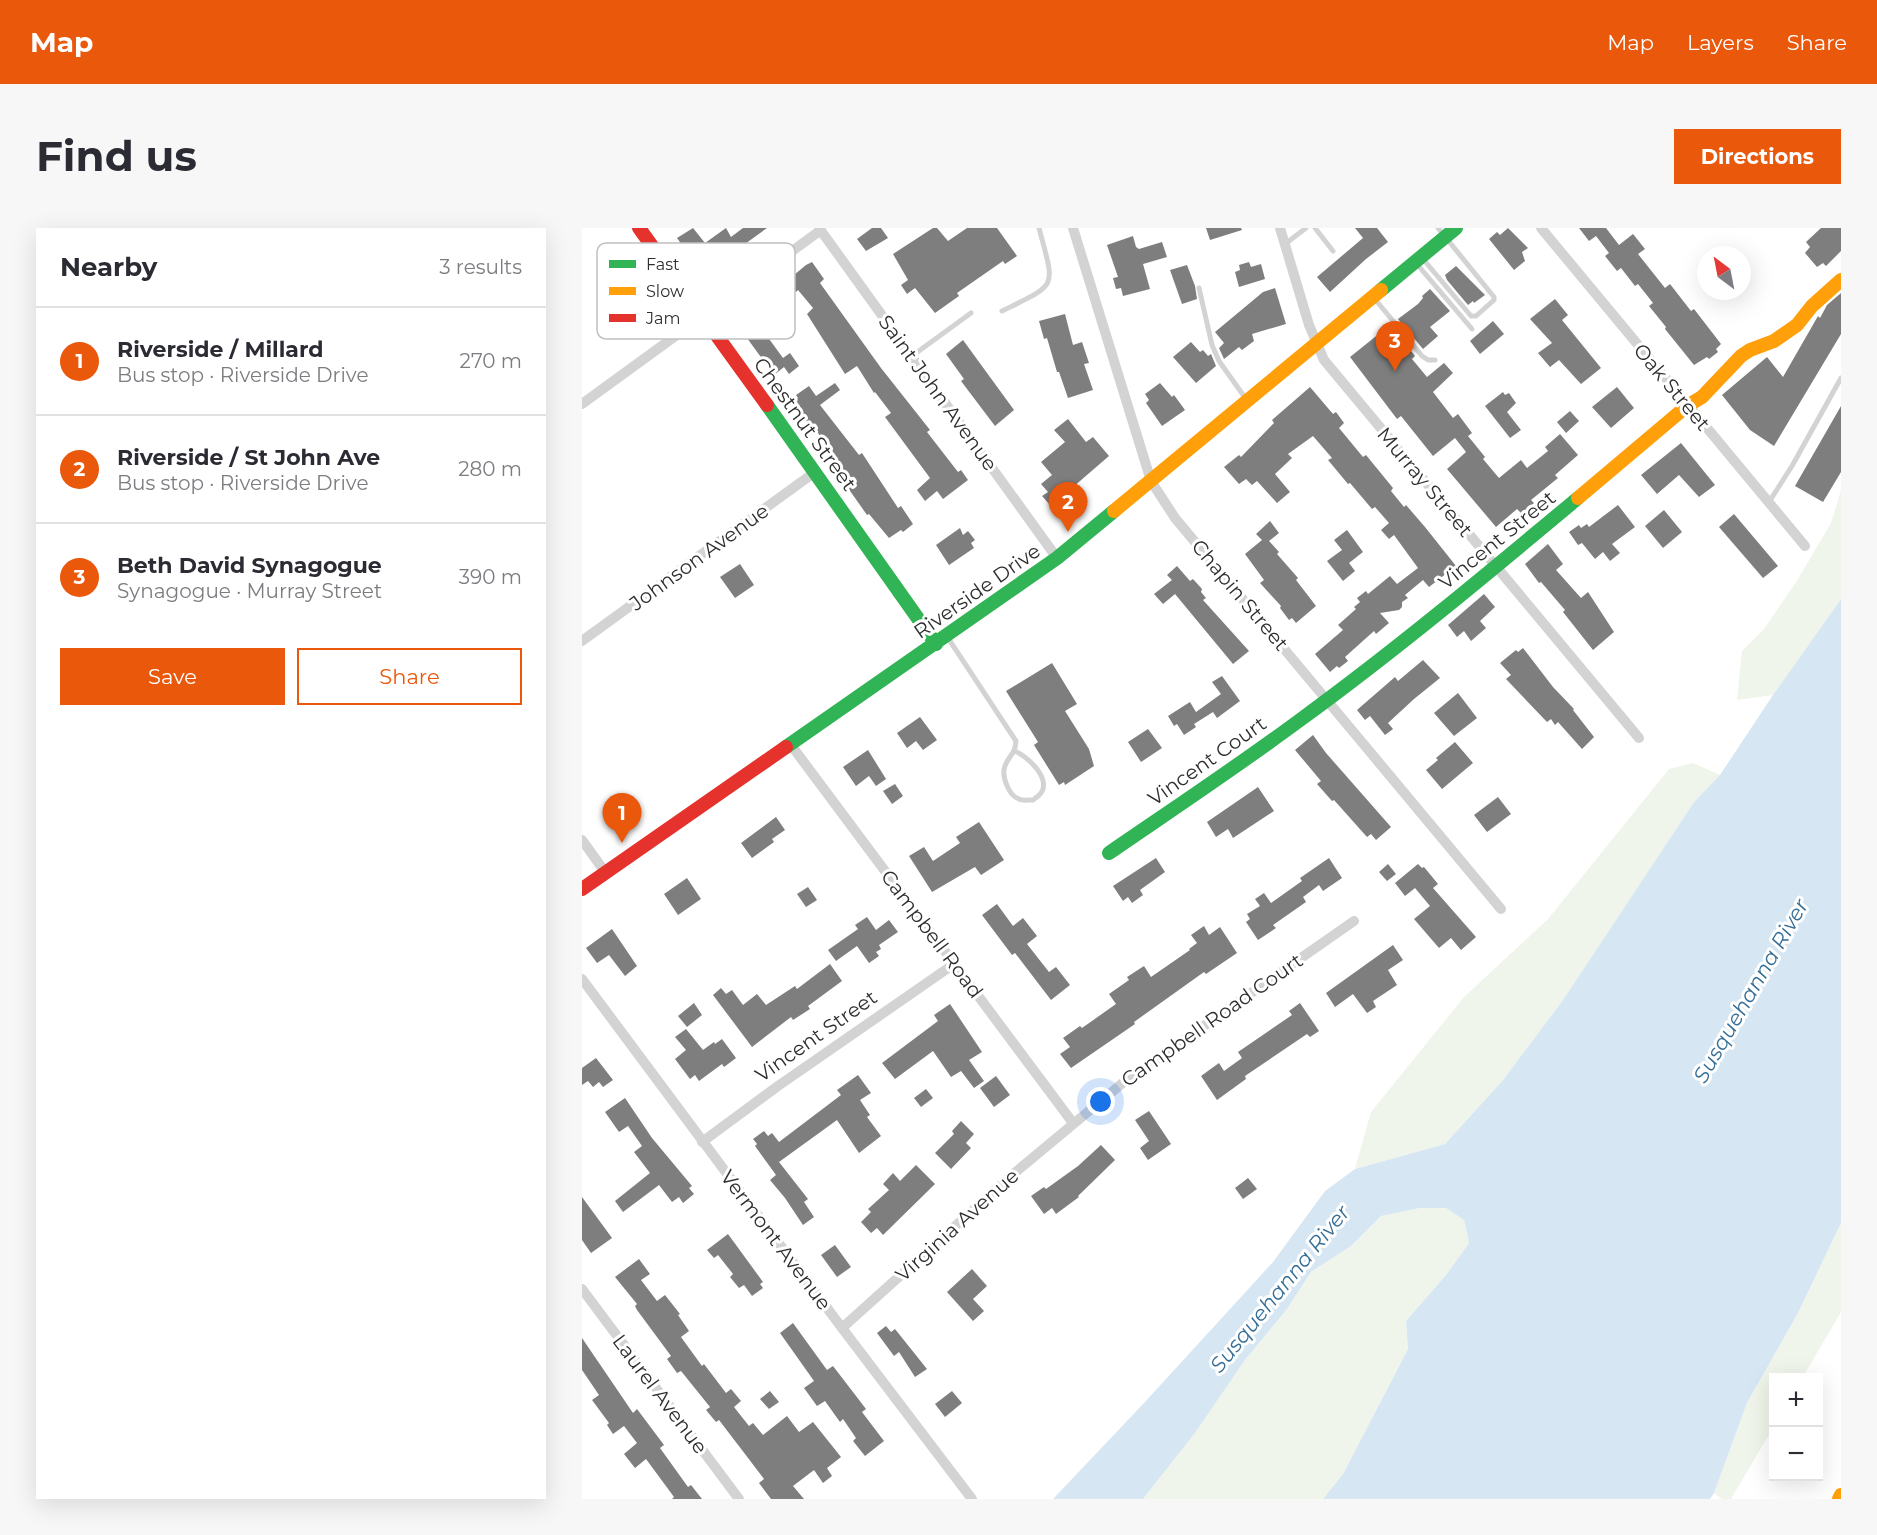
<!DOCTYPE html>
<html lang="en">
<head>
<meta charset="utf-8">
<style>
  :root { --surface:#fff; --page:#f7f7f7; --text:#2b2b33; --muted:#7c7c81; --line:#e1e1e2; --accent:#ea580c }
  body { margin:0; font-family:Montserrat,sans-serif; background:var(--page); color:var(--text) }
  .controls { position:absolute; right:18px; bottom:18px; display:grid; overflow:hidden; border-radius:0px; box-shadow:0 6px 24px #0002 }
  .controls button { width:54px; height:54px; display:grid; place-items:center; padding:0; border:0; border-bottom:2px solid var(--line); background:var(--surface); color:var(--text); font:30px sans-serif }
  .compass { position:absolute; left:1115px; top:18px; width:54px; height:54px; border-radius:50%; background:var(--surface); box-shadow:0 6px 24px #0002; rotate:328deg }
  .you { position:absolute; left:519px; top:874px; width:21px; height:21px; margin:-15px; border:4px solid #fff; border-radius:50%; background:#1a73e8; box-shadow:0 0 0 9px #1a73e833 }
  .badge { display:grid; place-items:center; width:39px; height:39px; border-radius:50%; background:var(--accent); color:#fff; font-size:20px; font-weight:700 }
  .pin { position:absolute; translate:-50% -50px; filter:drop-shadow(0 2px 3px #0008) }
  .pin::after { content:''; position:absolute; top:32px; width:21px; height:18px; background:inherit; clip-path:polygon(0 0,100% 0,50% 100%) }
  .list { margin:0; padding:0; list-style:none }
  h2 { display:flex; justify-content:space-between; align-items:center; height:78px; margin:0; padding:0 24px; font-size:26px }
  h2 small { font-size:20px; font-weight:400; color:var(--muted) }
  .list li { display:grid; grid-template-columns:39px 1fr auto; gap:18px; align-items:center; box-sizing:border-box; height:108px; padding:0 24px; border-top:2px solid var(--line) }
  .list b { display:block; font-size:22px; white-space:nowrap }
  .list p { margin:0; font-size:20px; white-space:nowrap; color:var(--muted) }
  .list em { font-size:20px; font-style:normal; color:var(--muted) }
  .actions { display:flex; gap:12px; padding:18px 24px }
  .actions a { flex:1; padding:14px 0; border:2px solid var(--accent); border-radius:0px; text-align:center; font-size:21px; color:var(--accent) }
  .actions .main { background:var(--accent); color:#fff }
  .map { position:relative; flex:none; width:1259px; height:1271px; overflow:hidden; border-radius:0px }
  header { display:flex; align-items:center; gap:36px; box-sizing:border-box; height:84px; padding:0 30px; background:var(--accent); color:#fff }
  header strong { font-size:28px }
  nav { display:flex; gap:33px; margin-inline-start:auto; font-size:21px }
  .intro { display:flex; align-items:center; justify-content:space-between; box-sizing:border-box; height:144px; padding:0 36px }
  h1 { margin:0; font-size:42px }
  .button { padding:15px 27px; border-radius:0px; background:var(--accent); color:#fff; font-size:21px; font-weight:700 }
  main { display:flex; gap:36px; padding:0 36px }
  aside { flex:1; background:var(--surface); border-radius:0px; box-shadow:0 6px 24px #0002 }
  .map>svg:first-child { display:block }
  .green { fill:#f0f5eb }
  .water { fill:#d6e7f3 }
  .building { fill:#7e7e7e }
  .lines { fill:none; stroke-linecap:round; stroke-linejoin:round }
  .lane { stroke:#d3d3d3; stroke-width:5 }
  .street { stroke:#d3d3d3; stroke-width:10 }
  .fast { stroke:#30b455; stroke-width:14 }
  .slow { stroke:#ff9f0a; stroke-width:14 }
  .jam { stroke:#e5322d; stroke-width:14 }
  .labels { text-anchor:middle; stroke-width:6; stroke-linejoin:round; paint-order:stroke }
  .street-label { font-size:20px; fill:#2e2e2e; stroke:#fff }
  .water-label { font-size:21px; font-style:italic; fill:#366e96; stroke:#fff }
  .key { fill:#fff; stroke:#c0c0c0; stroke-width:1.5 }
  .key-label { font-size:16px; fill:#2e2e2e }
</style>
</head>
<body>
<header>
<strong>Map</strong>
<nav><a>Map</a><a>Layers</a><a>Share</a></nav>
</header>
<div class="intro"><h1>Find us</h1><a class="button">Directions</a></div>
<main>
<aside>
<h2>Nearby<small>3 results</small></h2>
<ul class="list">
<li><span class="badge">1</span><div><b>Riverside / Millard</b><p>Bus stop · Riverside Drive</p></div><em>270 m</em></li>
<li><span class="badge">2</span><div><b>Riverside / St John Ave</b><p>Bus stop · Riverside Drive</p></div><em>280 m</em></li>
<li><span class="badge">3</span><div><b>Beth David Synagogue</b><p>Synagogue · Murray Street</p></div><em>390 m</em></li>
</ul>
<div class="actions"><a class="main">Save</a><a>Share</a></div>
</aside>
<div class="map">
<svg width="1259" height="1271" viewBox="0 0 1259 1271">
  <rect width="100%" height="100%" fill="#fff"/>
  <g class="green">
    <path d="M1259,262V371L1191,467L1155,472L1160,423L1182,401L1216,351L1249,295Z"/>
    <path d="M1111,535L1138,547L1112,574L981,772L921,852L863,916L773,941L789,884L882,769L966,691L1087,541Z"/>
    <path d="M838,980H864L882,992L887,1015L864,1047L824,1093L826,1121L761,1246L741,1271H561L613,1205L663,1132L705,1081L729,1044L769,1018L799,988Z"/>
    <path d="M1259,995V1084L1221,1149L1192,1150L1191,1200L1149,1271H1140L1132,1265L1165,1175L1216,1085Z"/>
  </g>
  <path class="water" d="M1259,371V995L1216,1085L1165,1175L1132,1265L1128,1271H741L761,1246L826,1121L824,1093L864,1047L887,1015L882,992L864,980H838L799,988L769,1018L729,1044L705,1081L663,1132L613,1205L561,1271H471L562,1175L691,1034L743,963L773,941L863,916L921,852L981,772L1112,574L1138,547L1191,467Z"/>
  <g class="building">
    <path d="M111,0L123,15L144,0L149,9L161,0H185L156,21L157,23L140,34L143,38L124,51L95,10Z"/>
    <path d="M290,0H299L306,10L284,23L275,11Z"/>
    <path d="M351,0H355L366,13L385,0H415L435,28L423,36L421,33L375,65L377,68L353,85L333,60L325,66L319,57L326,52L311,26Z"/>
    <path d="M624,0H659L660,2L628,12Z"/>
    <path d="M773,0H795L806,14L784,31L748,64L735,49L781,10Z"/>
    <path d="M926,0L946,20L940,24L943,33L932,42L907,11L915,4L918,7Z"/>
    <path d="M997,0H1024L1037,17L1051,6L1063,21L1056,26L1083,60L1088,56L1109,83L1112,81L1139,116L1134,121L1136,124L1127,131L1125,129L1112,137L1083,101L1084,99L1067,78L1071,75L1056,56L1053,58L1039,40L1035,43L1023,28L1027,25L1014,8L1007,13Z"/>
    <path d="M1239,0H1259V23L1244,38L1241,35L1235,39L1223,25L1228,19L1224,14Z"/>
    <path d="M551,8L554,19L557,21L580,14L585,29L561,36L568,61L541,68L539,60L534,61L531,50L536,49L525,17Z"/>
    <path d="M230,34L242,51L238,55L299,140L348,202L345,204L376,244L379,242L386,252L361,271L355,263L343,273L335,262L348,250L303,189L309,185L293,164L292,165L275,138L263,146L225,86L231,80L216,62L214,64L206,52L224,37Z"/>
    <path d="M667,34L669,39L679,36L683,51L657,59L653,44L658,42L657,37Z"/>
    <path d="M605,37L613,58L615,71L600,76L588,42Z"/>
    <path d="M874,38L903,67L892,75L891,73L886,77L865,52L863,47Z"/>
    <path d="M693,60L704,96L670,106L672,113L660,122L657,119L642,131L637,120L642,115L633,104L681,64Z"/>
    <path d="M848,61L868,83L848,99L856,108L841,121L816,91L836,76L841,70L840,68Z"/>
    <path d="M1259,65V106L1192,218L1168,202L1140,167L1185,129L1201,149L1236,88L1238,90L1245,77Z"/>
    <path d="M973,71L986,87L980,92L1019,140L999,156L977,132L968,139L956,125L970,115L948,91Z"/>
    <path d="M177,80L187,94L179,100L201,130L208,125L217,138L207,146L202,139L192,147L184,130L181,132L154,95Z"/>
    <path d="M483,86L491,117L500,114L507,135L502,136L511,162L486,170L477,144H475L465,110L462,111L457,93Z"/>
    <path d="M911,93L922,106L898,126L888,113Z"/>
    <path d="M808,97L833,128L830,131L845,149L862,135L871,145L851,164L871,190L876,186L890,205L886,208L903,229L901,231L917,250L939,232L945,240L966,223L963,219L978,206L996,227L973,247L976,250L949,272L952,275L940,286L935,281L914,299L865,241L884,224L873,210L851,228L819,188L815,191L768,129Z"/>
    <path d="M381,112L432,182L413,198L379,153L382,151L364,126Z"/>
    <path d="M609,114L618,124L621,122L626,128L629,126L634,138L614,155L591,129Z"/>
    <path d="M253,155L258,162L238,177L277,227L280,225L316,280L319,278L331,296L321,304L319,302L307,310L287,286L285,287L254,243L258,240L236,205L234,206L210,174L216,170L214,167L227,158L234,168Z"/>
    <path d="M578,155L590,169L592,167L603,182L580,198L564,175L567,172L563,166Z"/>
    <path d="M728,159L751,186L754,184L762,195L757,200L781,229L784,227L811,260L809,263L822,279L824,277L843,299L874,338L847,359L841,352L823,367L826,370L820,374V379L817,382L798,385L807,395L794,406L792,403L763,429L766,433L757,440L755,438L748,444L733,426L761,402L756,397L774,381L772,379L778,374L775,370L784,363L786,366L808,348L815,356L836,340L812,307L807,311L799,302L807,295L793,279L790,281L768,255L766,256L746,232L750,230L731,208L706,226L710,230L693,246L708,264L695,275L675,253L670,257L664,251L657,256L642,239L657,227L659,229L692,195L690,192Z"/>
    <path d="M1035,159L1052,180L1029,200L1010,179Z"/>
    <path d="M921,164L923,167L927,165L934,175L925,184L939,202L928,210L903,178Z"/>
    <path d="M1259,178V244L1241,274L1213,258Z"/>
    <path d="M988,183L997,193L984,205L975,194Z"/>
    <path d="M486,191L504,214L511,209L527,228L469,278L460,268L466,264L459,256L470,247L459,234L483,214L472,202Z"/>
    <path d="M1099,215L1133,257L1117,269L1097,247L1075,266L1059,247Z"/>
    <path d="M1036,277L1053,299L1030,316L1038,325L1028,333L1021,324L1013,331L1000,315L996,317L987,304L997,297L999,300L1005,296L1007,299Z"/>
    <path d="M1082,282L1100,304L1081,320L1063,298Z"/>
    <path d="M1152,286L1196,338L1181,350L1137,299Z"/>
    <path d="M688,293L697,305L687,313L697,324L695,326L716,350L714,352L734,378L714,395L710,390L707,392L698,380L699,378L678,355L682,352L663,326L680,312L674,306Z"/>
    <path d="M378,300L381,307L386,303L393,312L389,315L392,320L367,337L354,317Z"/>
    <path d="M765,302L781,324L767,335L773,343L761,353L745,333L760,322L752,312Z"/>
    <path d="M966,316L981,336L974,342L999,370L1006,364L1032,404L1011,422L981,384L983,382L959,354L957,355L943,336Z"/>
    <path d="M158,336L172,357L153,370L138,349Z"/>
    <path d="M595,338L608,353L611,351L620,361L619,364L624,370L621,372L667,423L651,436L593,366L581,376L572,366L590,352L585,347Z"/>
    <path d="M902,366L913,379L898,393L904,400L889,413L882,403L875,409L866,397Z"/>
    <path d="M941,420L971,459L992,481L991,482L1012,509L1000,521L976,494L973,497L969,491L965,494L924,451L929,447L918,435L934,422L936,424Z"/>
    <path d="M841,432L858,450L832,471L806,495L811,501L803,507L788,488L783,492L775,482L813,449L816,453Z"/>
    <path d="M470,435L495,476L483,483L507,521L512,538L483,557L482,554L477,557L452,517L456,514L424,463Z"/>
    <path d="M640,448L658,473L635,490L631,484L612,496L614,499L602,507L595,496L592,498L586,488L608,474L614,484L639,466L630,454Z"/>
    <path d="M876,465L895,490L872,508L852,485Z"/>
    <path d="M338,489L355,512L341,522L334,513L325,520L315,505Z"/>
    <path d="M566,501L580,520L559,534L546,514Z"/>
    <path d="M731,507L744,525L809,599L794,612L789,606L785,609L752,572L750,573L735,556L739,553L713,522Z"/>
    <path d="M873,514L891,535L860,561L844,542L856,532L854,530Z"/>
    <path d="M286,522L304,551L294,558L287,548L274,558L261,539Z"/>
    <path d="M313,556L321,568L310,576L301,563Z"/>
    <path d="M676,559L692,583L651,610L646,601L634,609L625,594Z"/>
    <path d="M916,569L929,586L905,604L892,587Z"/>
    <path d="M194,589L203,602L190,611L192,614L170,630L159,615Z"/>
    <path d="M397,594L422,632L399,647L393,639L350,664L327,628L342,619L351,633L378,615L374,609Z"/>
    <path d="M574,630L583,644L558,662L561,667L550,675L546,669L541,673L531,658Z"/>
    <path d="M747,630L760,650L741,663L737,657L721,669L724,674L691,697L694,700L676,712L664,694L668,691L665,686L678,678L673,671L682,665L689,675L720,653L718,650Z"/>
    <path d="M806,636L814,646L805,653L797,644Z"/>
    <path d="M836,636L840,640L842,639L856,656L851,660L894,709L879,722L869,710L857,720L832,691L848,678L833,660L823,668L813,655Z"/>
    <path d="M105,650L119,671L96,687L82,666Z"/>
    <path d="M226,659L235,672L224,679L215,666Z"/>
    <path d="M415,676L431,698L441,690L455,708L445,716L467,744L474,739L488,757L469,772L433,725L430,727L400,687Z"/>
    <path d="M285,689L294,702L307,692L316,704L297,717L299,721L294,724L297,728L287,735L275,718L254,733L246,722L276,701L273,697Z"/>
    <path d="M622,698L627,707L638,699L655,725L624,746L622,744L552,794L553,796L489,840L478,826L488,819L481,810L498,798L500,800L534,776L527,766L547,752L545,749L562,738L569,749L608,722L607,721L615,715L609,707Z"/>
    <path d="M30,701L55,738L43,748L27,727L15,735L4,720Z"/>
    <path d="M811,717L821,732L806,742L815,757L791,773L794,779L785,785L771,766L753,779L744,765Z"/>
    <path d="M248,736L260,753L226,778L228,781L211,792L209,789L170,819L131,767L139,760L144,766L150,762L161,777L175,766L184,777L213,758L215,761Z"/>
    <path d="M112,775L120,787L105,799L96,788Z"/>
    <path d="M718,775L737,803L728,809L725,806L663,848L664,851L635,872L619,848L637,835L642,843L660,830L656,824L710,787L707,783Z"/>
    <path d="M368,776L400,824L387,832L402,853L392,860L379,843L369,849L351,823L313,851L300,835L356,793L352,787Z"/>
    <path d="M104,801L121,822L132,814L133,816L140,811L154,830L142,839L140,836L117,853L113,847L108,851L93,831L104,822L93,809Z"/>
    <path d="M14,830L31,852L21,859L17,854L11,859L6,853L0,857V840Z"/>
    <path d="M276,847L289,865L278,872L288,887L285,889L299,908L277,925L255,892L197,934L226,971L222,974L232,989L221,997L203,970L188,952L194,947L173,918L175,916L171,911L182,903L186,908L190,905L197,914L259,867L255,862Z"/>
    <path d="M414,848L428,867L412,879L398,860Z"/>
    <path d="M344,861L351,870L339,879L332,870Z"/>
    <path d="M43,870L70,910L110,958L107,960L112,966L101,975L97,969L90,974L77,957L41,984L33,973L68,945L52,924L60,918L46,898L37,904L23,884Z"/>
    <path d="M567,883L589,916L566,932L558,920L567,913L553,892Z"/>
    <path d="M379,893L392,906L384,915L389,920L369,941L353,925L372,906L370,903Z"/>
    <path d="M519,917L533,932L496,968L497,969L474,986L470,980L462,986L449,968L462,959L464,961L496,938Z"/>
    <path d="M334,937L353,956L301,1007L295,1000L289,1005L279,994L289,984L286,981L307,962L301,956L311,945L318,953Z"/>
    <path d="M666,950L675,961L661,971L653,960Z"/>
    <path d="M0,969L30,1010L9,1025L0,1012Z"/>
    <path d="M146,1006L181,1054L178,1056L181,1060L170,1068L162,1057L157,1060L148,1049L151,1046L136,1027L132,1030L125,1022Z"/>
    <path d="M253,1017L269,1039L255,1049L239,1027Z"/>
    <path d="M57,1031L68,1046L59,1052L75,1073L83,1067L98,1086L96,1087L107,1103L99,1109L120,1138L122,1136L144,1165L149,1161L159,1173L152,1179L167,1198L171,1195L181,1207L205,1188L217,1204L231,1194L259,1229L245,1240L250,1248L241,1255L232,1242L211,1258L222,1271H189L177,1255L182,1251L163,1226L137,1192L134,1194L124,1182L128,1179L99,1143L95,1145L85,1131L89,1128L55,1082L53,1078L55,1076L33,1049Z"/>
    <path d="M390,1041L405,1058L391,1071L402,1083L391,1093L365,1064Z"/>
    <path d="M211,1095L245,1142L251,1138L284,1181L280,1184L302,1213L283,1228L271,1213L274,1210L261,1191L258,1194L243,1173L235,1178L222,1160L232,1153L198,1105Z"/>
    <path d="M304,1098L309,1104L313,1101L345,1141L333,1149L317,1124L312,1128L295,1105Z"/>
    <path d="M0,1110L51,1185L55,1181L82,1217L78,1220L106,1259L109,1257L120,1271H90L92,1269L64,1231L53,1240L42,1226L55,1215L42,1198L31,1206L25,1197L27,1195L10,1172L17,1167L0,1142Z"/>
    <path d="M188,1163L197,1174L187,1181L178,1171Z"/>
    <path d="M370,1163L380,1175L363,1189L353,1176Z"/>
  </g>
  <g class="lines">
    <g class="lane">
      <path d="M733,0L751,23"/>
      <path d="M703,16L724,0"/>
      <path d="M841,31L889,88H894L912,72V69L856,0"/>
      <path d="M834,35L890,101"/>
      <path d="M617,60L630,117L637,133L664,171"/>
      <path d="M792,70L840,128L846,132H853"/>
      <path d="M420,83C477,55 473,61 457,0"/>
      <path d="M330,128L389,85"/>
      <path d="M1187,274L1210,238L1259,150"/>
      <path d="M366,410L434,513C433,527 427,527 423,538C419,548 427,568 437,571C440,573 447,572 451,572C455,569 460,566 461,561C465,546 445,529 433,523"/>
    </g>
    <g class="street">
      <path d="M237,0L475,330"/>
      <path d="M491,0L569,253L593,290L919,681"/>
      <path d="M698,0L727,97L742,132L1057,510"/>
      <path d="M959,0L1223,318"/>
      <path d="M0,176L239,2"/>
      <path d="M0,413L233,244"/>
      <path d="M209,517L491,895"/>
      <path d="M0,612L23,644"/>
      <path d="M0,751L260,1100L390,1271"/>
      <path d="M120,914L196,858L372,736"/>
      <path d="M0,1061L157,1271"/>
      <path d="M260,1100L429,948L543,853L772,693"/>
    </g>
    <g class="fast">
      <path d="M799,62L874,0"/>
      <path d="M185,177L354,416"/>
      <path d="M204,519L475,330L532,283"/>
      <path d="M527,625C591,581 656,538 718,492C814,422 905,346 996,270"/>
    </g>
    <g class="slow">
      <path d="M996,270L1105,178L1120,169L1159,128L1168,122L1192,113L1215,97L1230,78L1259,52"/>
      <path d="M532,283L799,62"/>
      <path d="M1257,1271L1259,1267"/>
    </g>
    <g class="jam">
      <path d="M57,0L185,177"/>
      <path d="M0,661L204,519"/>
    </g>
  </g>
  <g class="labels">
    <g class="street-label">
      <text transform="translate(1090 159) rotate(50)" y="7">Oak Street</text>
      <text transform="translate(356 165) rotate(54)" y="7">Saint John Avenue</text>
      <text transform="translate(223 196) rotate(54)" y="7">Chestnut Street</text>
      <text transform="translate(843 254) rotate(50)" y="7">Murray Street</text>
      <text transform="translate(915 312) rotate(-39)" y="7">Vincent Street</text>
      <text transform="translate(117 329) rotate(-36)" y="7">Johnson Avenue</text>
      <text transform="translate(395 363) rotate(-35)" y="7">Riverside Drive</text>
      <text transform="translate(658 367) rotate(50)" y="7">Chapin Street</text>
      <text transform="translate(625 533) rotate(-35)" y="7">Vincent Court</text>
      <text transform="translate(350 706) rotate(53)" y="7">Campbell Road</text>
      <text transform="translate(630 792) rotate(-35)" y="7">Campbell Road Court</text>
      <text transform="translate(234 808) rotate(-35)" y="7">Vincent Street</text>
      <text transform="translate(375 997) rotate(-42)" y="7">Virginia Avenue</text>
      <text transform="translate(194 1012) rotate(53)" y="7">Vermont Avenue</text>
      <text transform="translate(78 1166) rotate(53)" y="7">Laurel Avenue</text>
    </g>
    <g class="water-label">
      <text transform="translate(1169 763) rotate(-60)" y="7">Susquehanna River</text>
      <text transform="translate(698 1061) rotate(-51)" y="7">Susquehanna River</text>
    </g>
  </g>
  <rect x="15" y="15" width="198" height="96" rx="9" class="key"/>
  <rect x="27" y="32" width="27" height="8" fill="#30b455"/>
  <rect x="27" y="59" width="27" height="8" fill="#ff9f0a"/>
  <rect x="27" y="86" width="27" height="8" fill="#e5322d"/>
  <g class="key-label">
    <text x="64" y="42">Fast</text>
    <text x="64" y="69">Slow</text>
    <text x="64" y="96">Jam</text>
  </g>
</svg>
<div class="controls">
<button>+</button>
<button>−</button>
</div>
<svg class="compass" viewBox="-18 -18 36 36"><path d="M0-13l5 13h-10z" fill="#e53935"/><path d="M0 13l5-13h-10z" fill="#7c7c81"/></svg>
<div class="you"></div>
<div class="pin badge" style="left:40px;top:615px">1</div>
<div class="pin badge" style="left:486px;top:304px">2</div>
<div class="pin badge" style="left:813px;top:143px">3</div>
</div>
</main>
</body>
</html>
